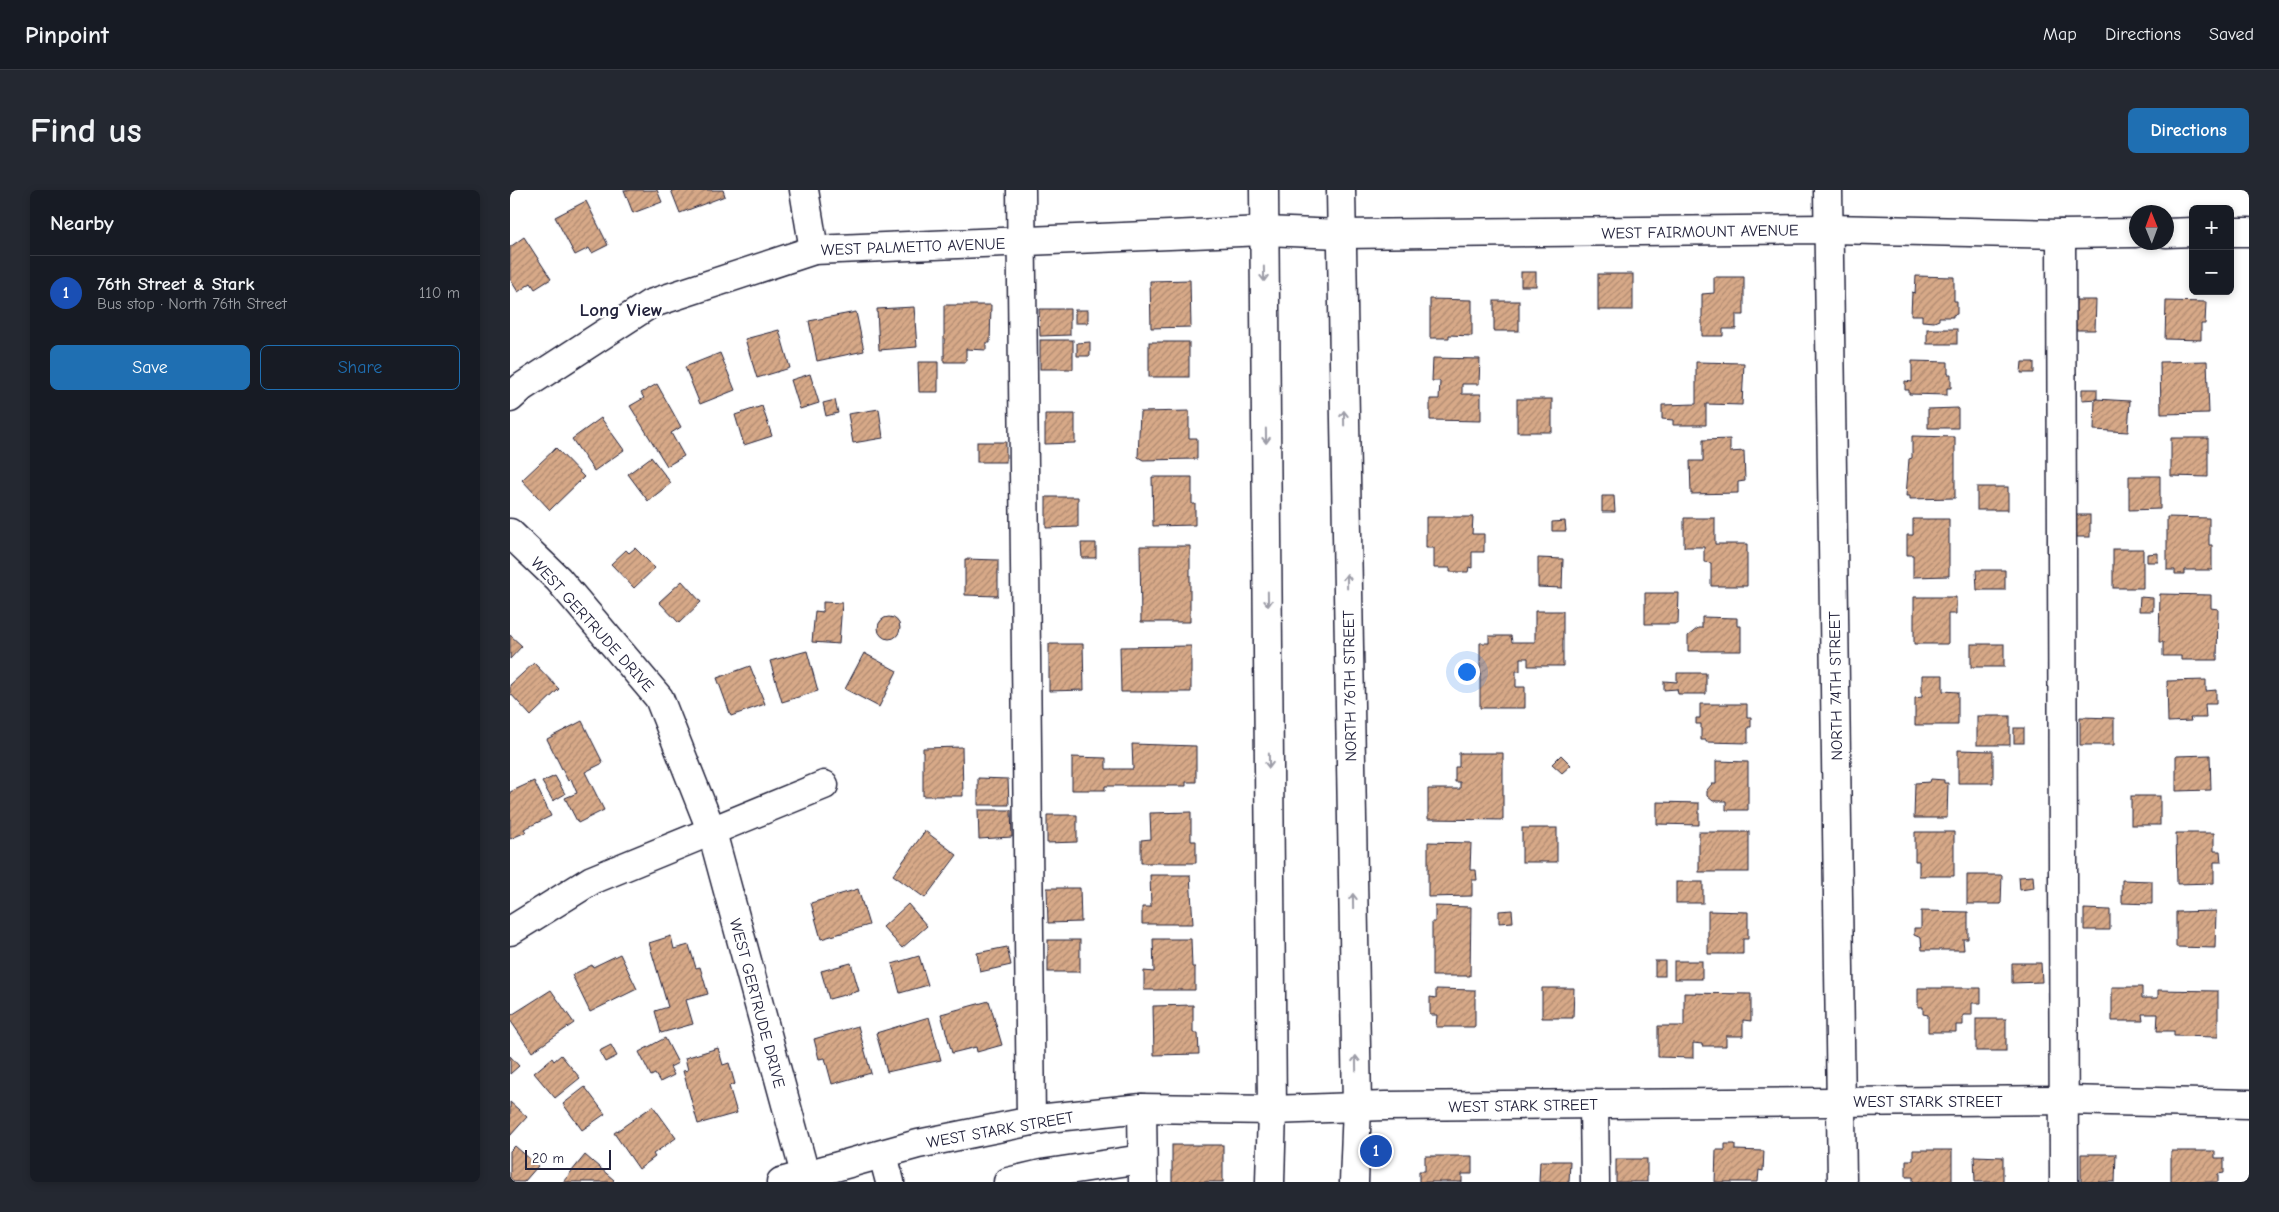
<!DOCTYPE html>
<html lang="en">
<head>
<meta charset="utf-8">
<style>
  :root { --surface:#171b24; --page:#242831; --text:#f1f3f6; --muted:#9ea1a6; --line:#363941; --accent:#1f6fb2 }
  body { margin:0; font-family:"Comic Neue",sans-serif; background:var(--page); color:var(--text) }
  .controls { position:absolute; right:15px; top:15px; display:grid; overflow:hidden; border-radius:8px; box-shadow:0 2px 8px #0003 }
  .controls button { width:45px; height:45px; display:grid; place-items:center; padding:0; border:0; border-bottom:1px solid var(--line); background:var(--surface); color:var(--text); font:25px sans-serif }
  .compass { position:absolute; left:1619px; top:15px; width:45px; height:45px; border-radius:50%; background:var(--surface); box-shadow:0 2px 8px #0003; rotate:359deg }
  .scale { position:absolute; left:15px; bottom:12px; width:86px; box-sizing:border-box; padding-left:5px; border:2px solid #22223b; border-top:0; font-size:14px; line-height:18px; white-space:nowrap; color:#22223b; -webkit-text-stroke:4px #fff; paint-order:stroke }
  .you { position:absolute; left:956px; top:481px; width:18px; height:18px; margin:-12px; border:4px solid #fff; border-radius:50%; background:#1a73e8; box-shadow:0 0 0 8px #1a73e833 }
  .badge { display:grid; place-items:center; width:32px; height:32px; border-radius:50%; background:var(--accent); color:#fff; font-size:16px; font-weight:700 }
  .pin { position:absolute; translate:-50% -50%; border:2px solid #fff; box-shadow:0 1px 5px #0006 }
  .list { margin:0; padding:0; list-style:none }
  h2 { display:flex; justify-content:space-between; align-items:center; height:65px; margin:0; padding:0 20px; font-size:21px }
  h2 small { font-size:16px; font-weight:400; color:var(--muted) }
  .list li { display:grid; grid-template-columns:32px 1fr auto; gap:15px; align-items:center; box-sizing:border-box; height:75px; padding:0 20px; border-top:1px solid var(--line) }
  .list b { display:block; font-size:19px; white-space:nowrap }
  .list p { margin:0; font-size:16px; white-space:nowrap; color:var(--muted) }
  .list em { font-size:16px; font-style:normal; color:var(--muted) }
  .actions { display:flex; gap:10px; padding:15px 20px }
  .actions a { flex:1; padding:11px 0; border:1px solid var(--accent); border-radius:8px; text-align:center; font-size:18px; color:var(--accent) }
  .actions .main { background:var(--accent); color:#fff }
  .map { position:relative; flex:none; width:1739px; height:992px; overflow:hidden; border-radius:8px }
  header { display:flex; align-items:center; gap:30px; box-sizing:border-box; height:70px; padding:0 25px; background:var(--surface); border-bottom:1px solid var(--line) }
  header strong { font-size:24px }
  nav { display:flex; gap:28px; margin-inline-start:auto; font-size:18px }
  .intro { display:flex; align-items:center; justify-content:space-between; box-sizing:border-box; height:120px; padding:0 30px }
  h1 { margin:0; font-size:35px }
  .button { padding:12px 22px; border-radius:8px; background:var(--accent); color:#fff; font-size:18px; font-weight:700 }
  main { display:flex; gap:30px; padding:0 30px }
  aside { flex:1; background:var(--surface); border-radius:8px; box-shadow:0 2px 8px #0003 }
  .map>svg:first-child { display:block }
  .building { fill:url(#building-hatch); stroke:#22223b }
  .lines { fill:none; stroke-linecap:round; stroke-linejoin:round }
  .minor-casing { stroke:#22223b; stroke-width:31 }
  .major-casing { stroke:#22223b; stroke-width:31 }
  .minor { stroke:#fff; stroke-width:28 }
  .major { stroke:#fff; stroke-width:28 }
  .oneway { stroke:#9c9ca7 }
  .labels { text-anchor:middle; stroke-width:5; stroke-linejoin:round; paint-order:stroke }
  .street-label { font-size:16px; fill:#22223b; stroke:#fff }
  .quarter-label { font-size:19px; font-weight:bold; fill:#22223b; stroke:#fff }
</style>
</head>
<body>
<header>
<strong>Pinpoint</strong>
<nav><a>Map</a><a>Directions</a><a>Saved</a></nav>
</header>
<div class="intro"><h1>Find us</h1><a class="button">Directions</a></div>
<main>
<aside>
<h2>Nearby<small></small></h2>
<ul class="list">
<li><span class="badge" style="background:#1a4fb4">1</span><div><b>76th Street &amp; Stark</b><p>Bus stop · North 76th Street</p></div><em>110 m</em></li>
</ul>
<div class="actions"><a class="main">Save</a><a>Share</a></div>
</aside>
<div class="map">
<svg width="1739" height="992" viewBox="0 0 1739 992">
  <defs>
    <pattern id="building-hatch" width="6" height="6" patternUnits="userSpaceOnUse" patternTransform="scale(1.25)"><rect width="6" height="6" fill="#d7a988"/><path d="M-1 1l2-2M0 6l6-6M5 7l2-2" fill="none" stroke="#ae8970"/></pattern>
  </defs>
  <rect width="100%" height="100%" fill="#fff"/>
  <filter id="ink" filterUnits="userSpaceOnUse"><feTurbulence type="fractalNoise" baseFrequency=".02" numOctaves="2"/><feDisplacementMap in="SourceGraphic" scale="10" xChannelSelector="R" yChannelSelector="G"/><feConvolveMatrix kernelMatrix="1 2 1 2 8 2 1 2 1" color-interpolation-filters="sRGB"/></filter>
  <g filter="url(#ink)">
    <g class="building">
      <path d="M114,0H147L152,12L123,23Z"/>
      <path d="M161,0H213L215,6L170,23Z"/>
      <path d="M76,11L98,55L82,63L79,58L65,65L45,27Z"/>
      <path d="M14,47L41,89L25,99L21,93L8,102L0,89V57Z"/>
      <rect x="1011" y="82" width="15" height="14"/>
      <rect x="1088" y="84" width="35" height="36"/>
      <path d="M1406,86L1444,87V111H1447V124L1443,125V127H1429V130L1424,132L1412,131V125H1401L1402,102L1405,103Z"/>
      <path d="M1204,87H1234V125H1226V139H1213V146H1192V104L1204,103Z"/>
      <path d="M680,90L681,137L641,138L640,91Z"/>
      <path d="M920,109L962,110V146L939,145V148H920Z"/>
      <path d="M1563,110H1586L1585,140H1563Z"/>
      <rect x="984" y="111" width="25" height="30"/>
      <path d="M1656,111L1696,112L1695,134H1691V150L1655,149Z"/>
      <path d="M434,115H481L480,153H476V160L456,159V172H434Z"/>
      <path d="M404,117L407,157L369,160L367,119Z"/>
      <path d="M529,119H560V145L530,146Z"/>
      <rect x="565" y="120" width="13" height="13"/>
      <path d="M346,122L354,161L307,171L299,131Z"/>
      <rect x="1417" y="139" width="30" height="15"/>
      <path d="M269,140L280,178L247,188L235,149Z"/>
      <rect x="530" y="150" width="33" height="29"/>
      <path d="M580,152V166H567V153Z"/>
      <rect x="639" y="152" width="40" height="35"/>
      <path d="M210,163L225,200L190,214L175,177Z"/>
      <path d="M923,168L970,169L969,194H952V204H971V231L920,230V209H929L930,191H922Z"/>
      <path d="M1402,171L1438,172V184H1441V198H1437V205L1399,204V200H1395V191L1402,192Z"/>
      <path d="M1697,171L1699,223L1651,224L1650,172Z"/>
      <path d="M408,172H428V202H409Z"/>
      <path d="M1186,172L1234,173L1232,215L1196,214V235H1163V230L1152,229V215L1186,214Z"/>
      <path d="M1512,172H1524V183H1511Z"/>
      <path d="M300,184L309,213L290,219L281,190Z"/>
      <path d="M147,194L171,237L161,243L174,266L157,276L120,216L134,208L131,203Z"/>
      <path d="M1572,199H1587V209L1572,210Z"/>
      <rect x="1007" y="209" width="35" height="33"/>
      <path d="M1585,209L1620,211L1618,242L1584,240Z"/>
      <path d="M325,210L328,223L316,226L313,213Z"/>
      <path d="M252,216L262,246L234,255L225,225Z"/>
      <path d="M1448,218V238H1418V219Z"/>
      <path d="M369,219L373,248L343,253L338,224Z"/>
      <path d="M679,221V248H687V269L633,270L628,267L630,222Z"/>
      <path d="M535,224H565V253L535,254Z"/>
      <path d="M91,228L114,260L84,281L62,249Z"/>
      <path d="M1402,246L1445,247V308L1400,309V306H1396L1399,269L1402,268Z"/>
      <path d="M1661,248H1698V287L1661,286Z"/>
      <path d="M1220,249V262L1234,261L1235,291L1228,292V303L1181,304L1180,271H1193V250Z"/>
      <rect x="467" y="252" width="29" height="20"/>
      <path d="M46,258L74,287L40,320L12,290Z"/>
      <path d="M141,267L161,293L138,311L118,284Z"/>
      <path d="M1619,286H1650V319L1619,320Z"/>
      <path d="M642,287H682V314H685V335L643,336Z"/>
      <rect x="1467" y="297" width="31" height="23"/>
      <path d="M1092,306H1104L1105,322H1092Z"/>
      <path d="M536,307H568V337L536,338Z"/>
      <rect x="1564" y="325" width="16" height="22"/>
      <path d="M916,327H963L962,344H974V362H962V378L959,377L958,382H940V378H924V358H916Z"/>
      <path d="M1657,327L1699,328V355H1702V380H1674V384H1665V380H1657Z"/>
      <path d="M1174,328H1205V354H1237V396H1201V373L1194,372V357H1174Z"/>
      <path d="M1403,329H1439V386L1403,387V365H1397V345H1403Z"/>
      <path d="M1055,331L1056,341H1042V332Z"/>
      <path d="M571,353H586V368H572Z"/>
      <path d="M630,356H680V432H631Z"/>
      <path d="M125,358L145,378L124,398L101,374L116,360L119,363Z"/>
      <rect x="1603" y="359" width="30" height="39"/>
      <path d="M1648,363V372H1637V364Z"/>
      <path d="M1028,368L1053,369L1052,398L1028,397Z"/>
      <path d="M455,369L488,370V406L455,405Z"/>
      <path d="M1466,380H1495V400H1467Z"/>
      <path d="M172,391L191,412L169,433L149,412Z"/>
      <path d="M1135,403H1169L1168,434H1135Z"/>
      <path d="M1650,404L1701,405V418L1708,419L1707,470H1671V466H1653V452H1649Z"/>
      <path d="M1404,407H1446V424H1438V454H1404Z"/>
      <path d="M1630,407L1643,408V421H1629Z"/>
      <path d="M313,412L332,413L329,454L302,452L305,421L313,422Z"/>
      <path d="M1025,421H1053V476H1018V468H1010V481H1006V497H1015V518H970V453H979V446H1001L1002,452H1025Z"/>
      <path d="M1192,427L1227,428V436H1231V461H1178V446L1188,438H1192Z"/>
      <circle cx="379" cy="438" r="11"/>
      <path d="M0,445L12,456L0,469Z"/>
      <path d="M539,454H573L574,500L539,501Z"/>
      <rect x="1461" y="454" width="33" height="23"/>
      <path d="M681,456V502H611L610,457Z"/>
      <path d="M297,461L308,501L272,512L260,471Z"/>
      <path d="M354,463L387,481L369,517L335,499Z"/>
      <path d="M24,473L49,499L21,526L0,503V495Z"/>
      <path d="M240,476L255,514L221,526L207,488Z"/>
      <path d="M1167,483H1196V504H1168L1167,499L1154,500V491L1167,492Z"/>
      <path d="M1412,485H1433V501L1448,502V535H1405V508L1412,507Z"/>
      <path d="M1696,490V501L1706,500V514H1695L1696,528H1680L1681,531L1658,532L1657,491Z"/>
      <path d="M1190,514H1237V527H1241V537H1238V553L1196,552V550H1191V534H1186V528H1190Z"/>
      <rect x="1467" y="526" width="33" height="29"/>
      <path d="M1570,527L1604,528V555H1570Z"/>
      <path d="M72,531L93,573L75,582L94,620L68,633L55,608L67,603L61,589L58,591L37,549Z"/>
      <rect x="1504" y="538" width="10" height="15"/>
      <path d="M622,554L686,556V592H676V596H595V600H562V567L596,568V579H623Z"/>
      <path d="M452,557L453,606H413V558Z"/>
      <path d="M1448,560L1483,561V593H1448Z"/>
      <path d="M949,563H993V630L918,629V599H950V592H945V577H949Z"/>
      <path d="M1051,565L1061,575L1052,583L1042,574Z"/>
      <path d="M1700,565L1701,600L1666,601V566Z"/>
      <path d="M1206,571L1238,572V620H1216V611H1203L1197,606V600L1202,594H1206Z"/>
      <path d="M45,586L55,604L43,611L32,592Z"/>
      <path d="M468,588L498,589L499,615H468Z"/>
      <path d="M1421,589L1434,590V593H1438L1437,628H1404L1405,593L1420,592Z"/>
      <path d="M24,591L41,626L14,639L16,642L0,649V602Z"/>
      <rect x="1621" y="606" width="29" height="29"/>
      <path d="M1147,612L1189,613V635L1147,634Z"/>
      <path d="M468,620H501L502,647L469,649Z"/>
      <path d="M681,622V651H686V673H631V650L641,649L640,623Z"/>
      <path d="M537,625H567V652L537,653Z"/>
      <rect x="1012" y="638" width="35" height="34"/>
      <path d="M415,641L447,665L415,708L383,685Z"/>
      <rect x="1189" y="642" width="50" height="40"/>
      <path d="M1405,642H1444V686H1409V671H1405Z"/>
      <path d="M1666,643H1704V661H1710L1711,672H1704V693L1667,694Z"/>
      <path d="M918,652L961,653L960,680H966L967,690H962V706L918,707Z"/>
      <path d="M640,685H680L683,734H632V717H641Z"/>
      <path d="M1457,685H1492L1491,714H1457Z"/>
      <path d="M1523,686L1524,698L1510,700L1509,687Z"/>
      <path d="M1612,690L1642,691V714L1612,713Z"/>
      <rect x="1166" y="692" width="27" height="21"/>
      <path d="M537,698H570L571,732L538,733Z"/>
      <path d="M348,699L359,735L311,749L301,713Z"/>
      <path d="M398,714L417,736L392,758L373,737Z"/>
      <path d="M925,716L961,717L960,786H922V732H925Z"/>
      <path d="M1574,719L1600,720V740H1574Z"/>
      <path d="M1002,720L1003,732L989,733V721Z"/>
      <path d="M1198,721L1238,722V749H1233V764H1198Z"/>
      <path d="M1411,721L1458,722V749H1453L1454,760H1412L1411,748L1404,745V738H1411Z"/>
      <path d="M1706,721L1705,758L1666,757V722Z"/>
      <path d="M161,746L164,759L179,755L186,778L190,777L198,804L176,810L183,834L151,843L145,821L158,817L139,753Z"/>
      <path d="M643,749H681L682,777H685V800H634V781L644,782Z"/>
      <rect x="538" y="750" width="32" height="32"/>
      <path d="M497,757L501,775L470,782L467,763Z"/>
      <path d="M110,764L127,799L80,822L62,785L82,775L83,777Z"/>
      <path d="M409,766L418,795L390,803L382,774Z"/>
      <rect x="1145" y="771" width="10" height="15"/>
      <rect x="1164" y="771" width="28" height="18"/>
      <path d="M341,773L349,801L319,809L311,781Z"/>
      <path d="M1502,773H1531L1532,792L1502,793Z"/>
      <path d="M1602,797H1632V808H1648V800L1708,801V847L1664,846V841H1647L1648,824H1632L1633,831H1602Z"/>
      <path d="M1032,798H1064L1063,828H1032Z"/>
      <path d="M1408,798H1471V813H1462V825H1453V835H1446V842H1418V825L1413,824V817H1408Z"/>
      <path d="M926,799L965,800V837H926L927,825H920V807L926,808Z"/>
      <path d="M41,800L64,833L22,862L0,830V826Z"/>
      <path d="M1174,803L1241,804V831L1233,830V846H1216V856H1192V854L1183,853V868L1148,867V836H1174Z"/>
      <path d="M479,811L492,855L467,862L466,857L442,863L431,824Z"/>
      <path d="M683,815V843H688L689,864L644,865L643,816Z"/>
      <path d="M419,827L431,870L377,882L366,843Z"/>
      <rect x="1466" y="829" width="30" height="32"/>
      <path d="M348,836L361,883L322,894L315,868L309,869L304,849Z"/>
      <path d="M155,848L168,873L160,877L164,885L150,892L145,884L141,886L129,862Z"/>
      <path d="M101,855L107,866L95,872L89,861Z"/>
      <path d="M208,858L213,875L219,873L225,894L219,896L227,923L188,934L173,881L178,880L175,868Z"/>
      <path d="M51,865L70,888L45,908L24,883L42,868L44,871Z"/>
      <path d="M0,866L9,876L0,884Z"/>
      <path d="M75,897L95,924L72,940L53,914Z"/>
      <path d="M0,912L17,927L0,946Z"/>
      <path d="M143,916L166,948L143,964L145,967L129,979L104,943Z"/>
      <path d="M1215,954H1225V960L1254,961L1253,981L1249,980L1248,992H1205L1206,960H1215Z"/>
      <rect x="662" y="955" width="51" height="37"/>
      <path d="M5,956L28,976L14,992H4L0,988V961Z"/>
      <path d="M1403,960H1442V992H1403V987H1396V970H1403Z"/>
      <path d="M1661,961H1705V968H1714V983L1708,984V992H1661Z"/>
      <path d="M1571,964H1606L1605,992H1571Z"/>
      <path d="M75,965L104,990L102,992H53Z"/>
      <path d="M915,966H962V984H952V992H909V981H915Z"/>
      <path d="M1464,966L1493,967V992H1465Z"/>
      <rect x="1106" y="969" width="31" height="23"/>
      <path d="M1030,971H1060L1059,992H1029Z"/>
    </g>
    <g class="lines">
      <g class="minor-casing">
        <g id="minor">
          <path d="M294,0L304,60"/>
          <path d="M511,0L521,931"/>
          <path d="M1318,0L1332,992"/>
          <path d="M1720,42H1739"/>
          <path d="M1656,43L1683,42"/>
          <path d="M1551,44L1554,992"/>
          <path d="M0,208L12,197L140,114L304,60L754,41L831,44L1319,39L1551,44L1626,43"/>
          <path d="M0,343L48,389L149,508L202,642L295,984"/>
          <path d="M0,741L82,690L314,595"/>
          <path d="M1084,914L1085,992"/>
          <path d="M632,918L633,992"/>
          <path d="M373,965L380,992"/>
          <path d="M271,992L408,954L537,928L632,918L762,920L875,916L1553,910L1739,914"/>
          <path d="M498,992L532,984L632,969"/>
        </g>
      </g>
      <g class="major-casing">
        <g id="major">
          <path d="M754,0L762,920L760,992"/>
          <path d="M831,0L847,916L844,992"/>
        </g>
      </g>
      <use href="#minor" class="minor"/>
      <use href="#major" class="major"/>
    </g>
    <defs><path id="oneway-shaft" d="M-6 0H5M1.5-3L5.5 0L1.5 3" fill="none" stroke-width="1.6" stroke-linecap="round" stroke-linejoin="round" transform="scale(1.25)"/></defs>
    <g class="oneway">
      <use href="#oneway-shaft" transform="translate(754 84) rotate(89)"/>
      <use href="#oneway-shaft" transform="translate(834 228) rotate(-91)"/>
      <use href="#oneway-shaft" transform="translate(756 246) rotate(89)"/>
      <use href="#oneway-shaft" transform="translate(837 391) rotate(-91)"/>
      <use href="#oneway-shaft" transform="translate(758 409) rotate(89)"/>
      <use href="#oneway-shaft" transform="translate(759 571) rotate(89)"/>
      <use href="#oneway-shaft" transform="translate(843 711) rotate(-91)"/>
      <use href="#oneway-shaft" transform="translate(846 873) rotate(-91)"/>
    </g>
  </g>
  <g class="labels">
    <g class="street-label">
      <text transform="translate(1190 41) rotate(-1)" y="6">WEST FAIRMOUNT AVENUE</text>
      <text transform="translate(403 56) rotate(-2)" y="6">WEST PALMETTO AVENUE</text>
      <text transform="translate(83 434) rotate(48)" y="6">WEST GERTRUDE DRIVE</text>
      <text transform="translate(839 496) rotate(-91)" y="6">NORTH 76TH STREET</text>
      <text transform="translate(1325 496) rotate(-91)" y="6">NORTH 74TH STREET</text>
      <text transform="translate(248 813) rotate(75)" y="6">WEST GERTRUDE DRIVE</text>
      <text x="1418" y="917">WEST STARK STREET</text>
      <text transform="translate(1013 915) rotate(-1)" y="6">WEST STARK STREET</text>
      <text transform="translate(490 939) rotate(-10)" y="6">WEST STARK STREET</text>
    </g>
    <g class="quarter-label">
      <text x="111" y="126">Long View</text>
    </g>
  </g>
</svg>
<div class="controls">
<button>+</button>
<button>−</button>
</div>
<svg class="compass" viewBox="-18 -18 36 36"><path d="M0-13l5 13h-10z" fill="#e53935"/><path d="M0 13l5-13h-10z" fill="#9ea1a6"/></svg>
<div class="scale">20 m</div>
<div class="you"></div>
<div class="pin badge" style="left:866px;top:961px;background:#1a4fb4">1</div>
</div>
</main>
</body>
</html>
